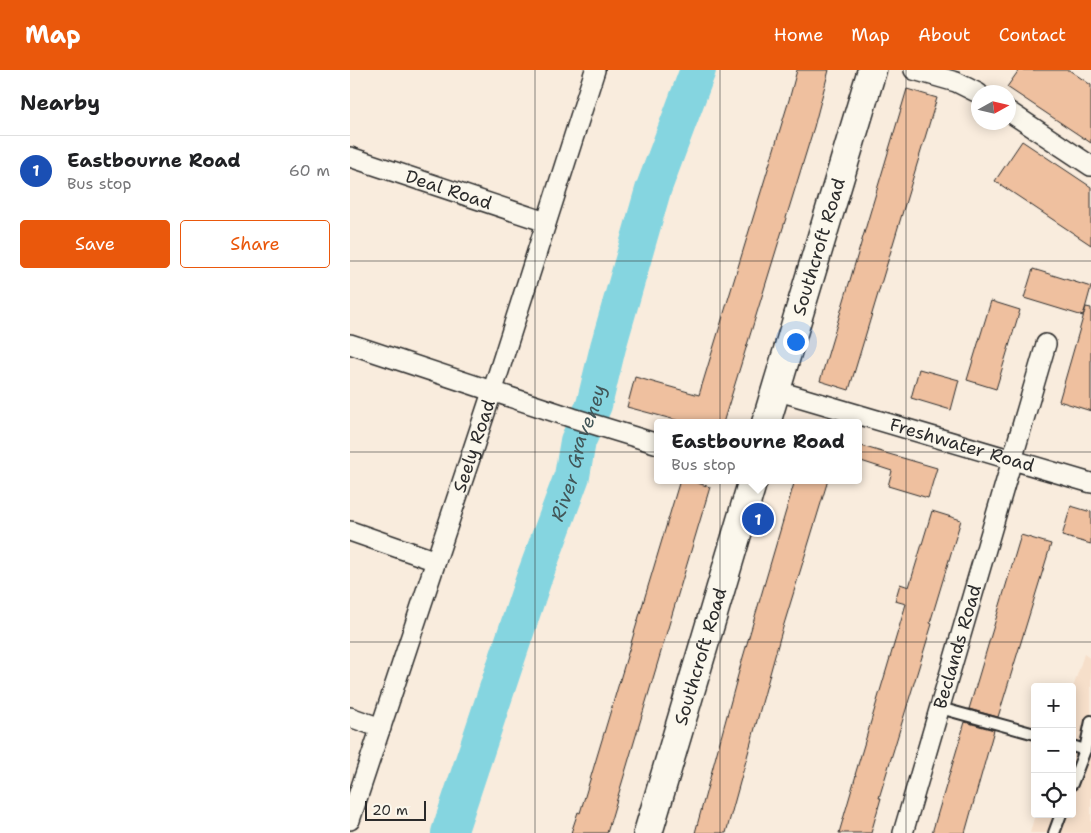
<!DOCTYPE html>
<html lang="en">
<head>
<meta charset="utf-8">
<style>
  :root { --surface:#fff; --page:#f6f6f6; --text:#202124; --muted:#757577; --line:#e0e0e0; --accent:#ea580c }
  body { margin:0; font-family:"Shantell Sans",sans-serif; background:var(--page); color:var(--text) }
  .controls { position:absolute; right:15px; bottom:15px; display:grid; overflow:hidden; border-radius:5px; box-shadow:0 2px 12px #0003 }
  .controls button { width:45px; height:45px; display:grid; place-items:center; padding:0; border:0; border-bottom:1px solid var(--line); background:var(--surface); color:var(--text); font:25px sans-serif }
  .compass { position:absolute; left:621px; top:15px; width:45px; height:45px; border-radius:50%; background:var(--surface); box-shadow:0 2px 12px #0003; rotate:82deg }
  .scale { position:absolute; left:15px; bottom:12px; width:61px; box-sizing:border-box; padding-left:5px; border:2px solid #2b2b2b; border-top:0; font-size:14px; line-height:18px; white-space:nowrap; color:#2b2b2b; -webkit-text-stroke:4px #fbf7ec; paint-order:stroke }
  .you { position:absolute; left:445px; top:271px; width:18px; height:18px; margin:-12px; border:4px solid #fff; border-radius:50%; background:#1a73e8; box-shadow:0 0 0 8px #1a73e833 }
  .badge { display:grid; place-items:center; width:32px; height:32px; border-radius:50%; background:var(--accent); color:#fff; font-size:16px; font-weight:700 }
  .pin { position:absolute; translate:-50% -50%; border:2px solid #fff; box-shadow:0 1px 5px #0006 }
  .popup { position:absolute; left:304px; top:349px; width:208px; height:65px; box-sizing:border-box; display:grid; place-content:center; border-radius:5px; background:var(--surface); filter:drop-shadow(0 1px 4px #0005); font-size:16px; white-space:nowrap; color:var(--muted) }
  .popup b { font-size:19px; color:var(--text) }
  .popup::after { content:''; position:absolute; left:50%; top:100%; margin-left:-10px; border:10px solid transparent; border-top-color:var(--surface) }
  .list { margin:0; padding:0; list-style:none }
  h2 { display:flex; justify-content:space-between; align-items:center; height:65px; margin:0; padding:0 20px; font-size:21px }
  h2 small { font-size:16px; font-weight:400; color:var(--muted) }
  .list li { display:grid; grid-template-columns:32px 1fr auto; gap:15px; align-items:center; box-sizing:border-box; height:70px; padding:0 20px; border-top:1px solid var(--line) }
  .list b { display:block; font-size:19px; white-space:nowrap }
  .list p { margin:0; font-size:16px; white-space:nowrap; color:var(--muted) }
  .list em { font-size:16px; font-style:normal; color:var(--muted) }
  .actions { display:flex; gap:10px; padding:15px 20px }
  .actions a { flex:1; padding:11px 0; border:1px solid var(--accent); border-radius:5px; text-align:center; font-size:18px; color:var(--accent) }
  .actions .main { background:var(--accent); color:#fff }
  .icon { flex:none; width:28px; height:28px; fill:none; stroke:currentColor; stroke-width:2; stroke-linecap:round; stroke-linejoin:round }
  .map { position:relative; flex:none; width:741px; height:763px; overflow:hidden }
  header { display:flex; align-items:center; gap:30px; box-sizing:border-box; height:70px; padding:0 25px; background:var(--accent); color:#fff }
  header strong { font-size:24px }
  nav { display:flex; gap:28px; margin-inline-start:auto; font-size:18px }
  main { display:flex }
  aside { flex:1; background:var(--surface) }
  .map>svg:first-child { display:block }
  .built { fill:#f6dfca }
  .lines { fill:none; stroke-linecap:round; stroke-linejoin:round }
  .river { stroke:#85d5e0; stroke-width:36 }
  .building { fill:#efc09f; stroke:#2b2b2b }
  .lane-casing { stroke:#2b2b2b; stroke-width:14 }
  .street-casing { stroke:#2b2b2b; stroke-width:22 }
  .secondary-casing { stroke:#2b2b2b; stroke-width:31 }
  .lane { stroke:#fbf7ec; stroke-width:10 }
  .street { stroke:#fbf7ec; stroke-width:19 }
  .secondary { stroke:#fbf7ec; stroke-width:28 }
  .grid { fill:none; stroke:#2b2b2b; stroke-width:1; stroke-opacity:0.55 }
  .labels { text-anchor:middle; stroke-width:4; stroke-linejoin:round; paint-order:stroke }
  .street-label { font-size:18px; fill:#2b2b2b; stroke:#fbf7ec }
  .water-label { font-size:19px; font-style:italic; fill:#425658; stroke:#fbf7ec }
</style>
</head>
<body>
<header>
<strong>Map</strong>
<nav><a>Home</a><a>Map</a><a>About</a><a>Contact</a></nav>
</header>
<main>
<aside>
<h2>Nearby<small></small></h2>
<ul class="list">
<li><span class="badge" style="background:#1a4fb4">1</span><div><b>Eastbourne Road</b><p>Bus stop</p></div><em>60 m</em></li>
</ul>
<div class="actions"><a class="main">Save</a><a>Share</a></div>
</aside>
<div class="map">
<svg width="741" height="763" viewBox="0 0 741 763">
  <rect width="100%" height="100%" fill="#f9ecdd"/>
  <filter id="ink" filterUnits="userSpaceOnUse"><feTurbulence type="fractalNoise" baseFrequency=".02" numOctaves="2"/><feDisplacementMap in="SourceGraphic" scale="10" xChannelSelector="R" yChannelSelector="G"/><feConvolveMatrix kernelMatrix="1 2 1 2 8 2 1 2 1" color-interpolation-filters="sRGB"/></filter>
  <g filter="url(#ink)">
    <path class="built" d="M734,584L741,589V763H680L685,744H722V621Z"/>
    <g class="lines">
      <path class="river" id="s1" d="M99,763L184,508L222,406L228,371L244,335L258,277L303,120L348,0"/>
    </g>
    <g class="building">
      <path d="M447,0H479L464,57L373,353H337L277,337L285,307L349,325L439,30Z"/>
      <path d="M669,0H719L741,15V73L657,17Z"/>
      <path d="M557,19L587,28L499,320L470,311Z"/>
      <path d="M672,71L741,117V175L645,111Z"/>
      <path d="M683,199L741,217L733,246L674,228Z"/>
      <path d="M641,231L670,240L646,319L617,310Z"/>
      <path d="M736,237L741,238V341L709,331Z"/>
      <path d="M569,299L609,310L601,340L561,328Z"/>
      <path d="M508,375L587,398L578,428L538,416L542,401L508,390Z"/>
      <path d="M330,410H338L360,417L257,763H221L228,742L230,743Z"/>
      <path d="M445,410H478L431,564L376,763H345L391,594Z"/>
      <path d="M721,436L741,442V474L712,466Z"/>
      <path d="M582,441L611,450L580,553L582,554L529,728H531L521,763H489L506,705H505L556,534L545,531L550,514L559,517Z"/>
      <path d="M671,465L701,474L648,647L619,639Z"/>
      <path d="M615,652L644,660L615,763H582Z"/>
    </g>
    <g class="lines">
      <g class="lane-casing">
        <g id="lane">
          <path d="M590,638L685,664"/>
          <path d="M722,676L735,680L722,714"/>
          <path d="M735,680L741,651"/>
          <path d="M704,763L711,744"/>
        </g>
      </g>
      <g class="street-casing">
        <g id="street">
          <path d="M564,0L606,12L628,23"/>
          <path d="M658,41L741,96"/>
          <path id="s2" d="M0,87L196,152"/>
          <path d="M0,274L223,348L308,374"/>
          <path id="s3" d="M425,320L741,413"/>
          <path d="M0,461L86,491"/>
          <path d="M0,647L31,658"/>
          <path id="s4" d="M0,750L148,304L245,0"/>
          <path id="s5" d="M553,763L696,274"/>
        </g>
      </g>
      <g class="secondary-casing">
        <g id="secondary">
          <path id="s6" d="M416,353L522,0"/>
          <path id="s7" d="M298,763L403,410"/>
        </g>
      </g>
      <use href="#lane" class="lane"/>
      <use href="#street" class="street"/>
      <use href="#secondary" class="secondary"/>
    </g>
  </g>
  <path class="grid" d="M185,0V763M370,0V763M556,0V763M0,191H741M0,382H741M0,572H741"/>
  <g class="labels">
    <g class="street-label">
      <text dy="6" stroke="none"><textPath href="#s2" startOffset="104">Deal Road</textPath></text>
      <text dy="6" stroke="none"><textPath href="#s6" startOffset="184">Southcroft Road</textPath></text>
      <text dy="6" stroke="none"><textPath href="#s3" startOffset="195">Freshwater Road</textPath></text>
      <text dy="6" stroke="none"><textPath href="#s4" startOffset="394">Seely Road</textPath></text>
      <text dy="6" stroke="none"><textPath href="#s5" startOffset="194">Beclands Road</textPath></text>
      <text dy="6" stroke="none"><textPath href="#s7" startOffset="184">Southcroft Road</textPath></text>
    </g>
    <g class="water-label">
      <text dy="7" stroke="none"><textPath href="#s1" startOffset="402">River Graveney</textPath></text>
    </g>
  </g>
</svg>
<div class="controls">
<button>+</button>
<button>−</button>
<button><svg class="icon" aria-label="locate" viewBox="0 0 24 24"><circle cx="12" cy="12" r="6"/><path d="M12 2v4M12 18v4M2 12h4M18 12h4"/></svg></button>
</div>
<svg class="compass" viewBox="-18 -18 36 36"><path d="M0-13l5 13h-10z" fill="#e53935"/><path d="M0 13l5-13h-10z" fill="#757577"/></svg>
<div class="scale">20 m</div>
<div class="you"></div>
<div class="pin badge" style="left:408px;top:449px;background:#1a4fb4">1</div>
<div class="popup"><b>Eastbourne Road</b>Bus stop</div>
</div>
</main>
</body>
</html>
